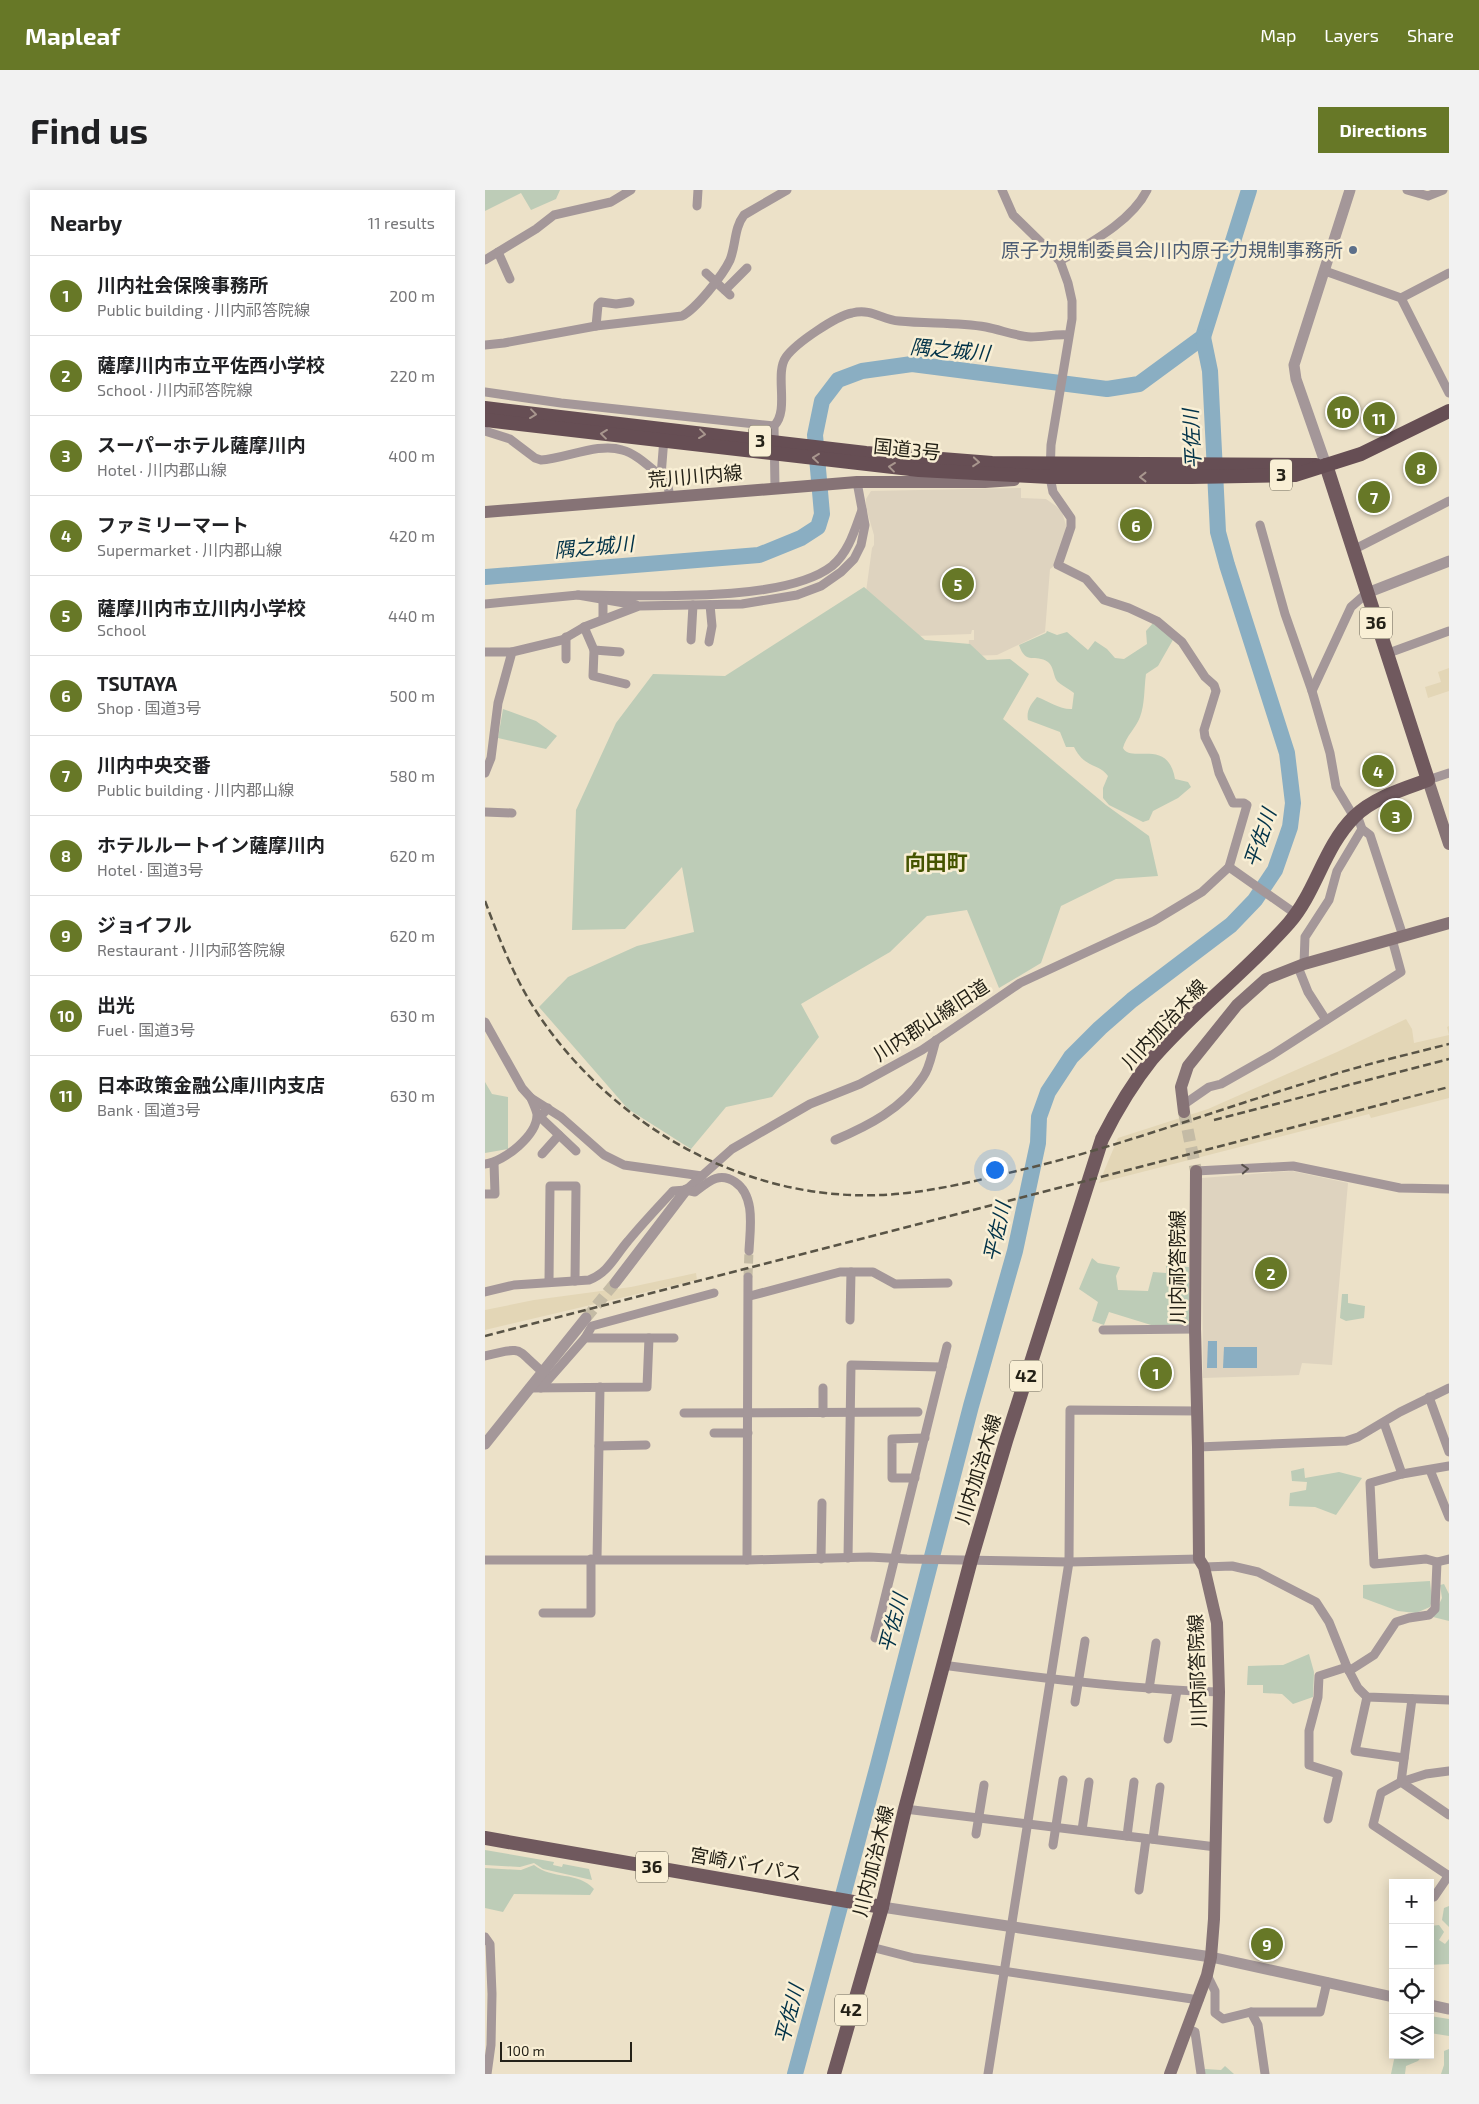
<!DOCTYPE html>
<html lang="en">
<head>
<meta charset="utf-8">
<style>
  :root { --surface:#fff; --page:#f2f2f2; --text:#202124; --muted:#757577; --line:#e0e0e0; --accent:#677827 }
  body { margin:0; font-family:"Exo 2","Noto Sans JP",sans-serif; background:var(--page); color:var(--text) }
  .controls { position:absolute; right:15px; bottom:15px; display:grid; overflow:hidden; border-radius:0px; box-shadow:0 2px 12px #0003 }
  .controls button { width:45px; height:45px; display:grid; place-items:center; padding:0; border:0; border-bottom:1px solid var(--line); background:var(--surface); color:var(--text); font:25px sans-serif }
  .scale { position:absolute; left:15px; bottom:12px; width:132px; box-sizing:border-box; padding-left:5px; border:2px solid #242117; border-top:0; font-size:14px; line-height:18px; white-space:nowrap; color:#242117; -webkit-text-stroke:4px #f9efd5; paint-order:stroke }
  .you { position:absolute; left:509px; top:979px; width:18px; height:18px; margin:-12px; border:4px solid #fff; border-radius:50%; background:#1a73e8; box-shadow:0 0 0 8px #1a73e833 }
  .badge { display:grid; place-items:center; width:32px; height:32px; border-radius:50%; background:var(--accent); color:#fff; font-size:16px; font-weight:700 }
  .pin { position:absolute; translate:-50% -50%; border:2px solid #fff; box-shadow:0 1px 5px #0006 }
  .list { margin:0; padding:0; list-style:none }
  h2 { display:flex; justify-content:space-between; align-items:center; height:65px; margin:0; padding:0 20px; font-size:21px }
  h2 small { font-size:16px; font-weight:400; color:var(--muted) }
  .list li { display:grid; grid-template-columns:32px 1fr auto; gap:15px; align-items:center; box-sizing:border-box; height:80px; padding:0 20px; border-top:1px solid var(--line) }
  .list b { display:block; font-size:19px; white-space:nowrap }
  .list p { margin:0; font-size:16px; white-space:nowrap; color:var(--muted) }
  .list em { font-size:16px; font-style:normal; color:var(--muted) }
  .icon { flex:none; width:28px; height:28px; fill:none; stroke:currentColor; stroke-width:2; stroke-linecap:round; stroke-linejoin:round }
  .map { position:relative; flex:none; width:964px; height:1884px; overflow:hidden; border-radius:0px }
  header { display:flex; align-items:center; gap:30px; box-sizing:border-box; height:70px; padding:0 25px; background:var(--accent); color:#fff }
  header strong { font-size:24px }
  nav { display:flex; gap:28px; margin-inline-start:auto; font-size:18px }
  .intro { display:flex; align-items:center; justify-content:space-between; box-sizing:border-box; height:120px; padding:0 30px }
  h1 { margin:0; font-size:35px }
  .button { padding:12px 22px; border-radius:0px; background:var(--accent); color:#fff; font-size:18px; font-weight:700 }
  main { display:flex; gap:30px; padding:0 30px }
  aside { flex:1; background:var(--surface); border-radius:0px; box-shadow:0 2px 12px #0003 }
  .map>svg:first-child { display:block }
  .built { fill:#e3d6b6 }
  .education { fill:#ded3bf }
  .green { fill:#bdccb7 }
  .water { fill:#8aaec2 }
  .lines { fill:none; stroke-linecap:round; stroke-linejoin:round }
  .river { stroke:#8aaec2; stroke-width:16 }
  .minor-tunnel { stroke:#c4bba5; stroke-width:9; stroke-dasharray:9 4.5; stroke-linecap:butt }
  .tertiary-tunnel { stroke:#c4bba5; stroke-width:11; stroke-dasharray:11 5.5; stroke-linecap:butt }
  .secondary-tunnel { stroke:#c4bba5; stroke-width:12; stroke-dasharray:12 6; stroke-linecap:butt }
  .minor { stroke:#a49799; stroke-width:9 }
  .tertiary { stroke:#a49799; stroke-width:11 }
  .secondary { stroke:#867376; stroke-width:12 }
  .primary { stroke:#70595e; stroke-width:14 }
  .trunk { stroke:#664e54; stroke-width:14 }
  .rail { stroke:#595446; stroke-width:2.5; stroke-dasharray:8 4; stroke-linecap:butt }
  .oneway { stroke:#a8968e }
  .oneway2 { stroke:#57504b }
  .service-dot { fill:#5c6f8a; stroke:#f9efd5; stroke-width:2 }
  .labels { text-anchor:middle; stroke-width:5; stroke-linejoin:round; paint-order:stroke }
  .shield { fill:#f9efd5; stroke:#645f50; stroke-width:1 }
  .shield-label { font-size:18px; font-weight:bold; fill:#242117 }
  .service-label { font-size:19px; fill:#4e5e75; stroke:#f9efd5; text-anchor:end }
  .street-label { font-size:19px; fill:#242117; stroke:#f9efd5 }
  .water-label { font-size:20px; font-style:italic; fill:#003248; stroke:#f9efd5 }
  .quarter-label { font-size:21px; font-weight:bold; fill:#455400; stroke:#f9efd5 }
</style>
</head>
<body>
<header>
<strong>Mapleaf</strong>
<nav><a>Map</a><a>Layers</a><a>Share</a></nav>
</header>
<div class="intro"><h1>Find us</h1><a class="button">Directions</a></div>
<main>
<aside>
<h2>Nearby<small>11 results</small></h2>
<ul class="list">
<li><span class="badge">1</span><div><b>川内社会保険事務所</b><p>Public building · 川内祁答院線</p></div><em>200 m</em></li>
<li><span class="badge">2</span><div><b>薩摩川内市立平佐西小学校</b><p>School · 川内祁答院線</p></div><em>220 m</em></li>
<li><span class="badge">3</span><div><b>スーパーホテル薩摩川内</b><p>Hotel · 川内郡山線</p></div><em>400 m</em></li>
<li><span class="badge">4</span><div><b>ファミリーマート</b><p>Supermarket · 川内郡山線</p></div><em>420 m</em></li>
<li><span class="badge">5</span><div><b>薩摩川内市立川内小学校</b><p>School</p></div><em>440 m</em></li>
<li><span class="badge">6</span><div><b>TSUTAYA</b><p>Shop · 国道3号</p></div><em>500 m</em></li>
<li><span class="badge">7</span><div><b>川内中央交番</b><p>Public building · 川内郡山線</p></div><em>580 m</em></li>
<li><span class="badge">8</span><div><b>ホテルルートイン薩摩川内</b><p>Hotel · 国道3号</p></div><em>620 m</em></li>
<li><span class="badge">9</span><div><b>ジョイフル</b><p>Restaurant · 川内祁答院線</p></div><em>620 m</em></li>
<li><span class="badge">10</span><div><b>出光</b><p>Fuel · 国道3号</p></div><em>630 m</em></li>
<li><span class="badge">11</span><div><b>日本政策金融公庫川内支店</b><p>Bank · 国道3号</p></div><em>630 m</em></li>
</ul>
</aside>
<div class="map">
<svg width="964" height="1884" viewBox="0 0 964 1884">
  <rect width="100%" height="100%" fill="#ece1c8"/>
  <g class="built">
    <path d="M964,478V501L943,508L940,497L956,492L953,482Z"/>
    <path d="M921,829L927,839L929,853L964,845L962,837L964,836V908L886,928L884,924L614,993L633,948L723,919L852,862Z"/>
    <path d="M211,1083L212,1090L0,1140V1120L49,1110L146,1097Z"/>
  </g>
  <g class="education">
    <path d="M536,298V308L561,309L571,316L577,322L582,339L569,376L565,379L560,442L512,465L483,466L484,450H489V440H487L486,444L431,446L380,409L387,358L389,355V345L381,318V309L386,301Z"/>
    <path d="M807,981L863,993L847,1175L817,1173L814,1185L718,1188L717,988Z"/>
  </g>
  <g class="green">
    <path d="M0,0H75L71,9L46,20L36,3L0,21Z"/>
    <path d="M379,397L440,450L485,454L502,470L525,469L544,484L518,529L621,615L664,646L673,686L631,689L576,716L556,773L514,798L482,720L442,726L405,762L316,814L334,847L287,907L241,917L206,959L143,919L54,817L83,787L152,756L209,742L197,677L140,739L87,740L91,620L131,533L168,484L240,486Z"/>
    <path d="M669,432L689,448L673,476L661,484C659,498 660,514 655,527C651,538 641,546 638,558C646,574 683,547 690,589L703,592L706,597L693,608L668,621L664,630L658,632L624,615L618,608V598L623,586C614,573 600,579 589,557H581L575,542L543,530C541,521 546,514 552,507C563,511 576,520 587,519L589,503C584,499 576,495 572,491C568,485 569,477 563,472C550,463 541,476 534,455L561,443L562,441L572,445L582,442L603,460L610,451L622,459L630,468L639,469L662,454L661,441Z"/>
    <path d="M18,519L51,531L72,546L61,559L13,548Z"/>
    <path d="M0,892L7,904L23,907V959L0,963Z"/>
    <path d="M607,1068L613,1073L635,1077L631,1086L633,1100L663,1101L668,1082L681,1083V1076L704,1077V1135H666L624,1122L619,1135L607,1131L613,1112L594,1099Z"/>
    <path d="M857,1104H863V1113L880,1116L879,1128L861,1131L855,1128Z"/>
    <path d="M819,1278L820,1288L854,1282L877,1288L851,1325L830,1317L804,1316L805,1303L821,1300L822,1292L807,1291L806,1281Z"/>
    <path d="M945,1391L947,1410L945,1417L931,1423L913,1421L878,1408V1395Z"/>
    <path d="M959,1394L964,1404V1431L948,1427L957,1408L955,1395Z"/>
    <path d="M824,1464L829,1482L828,1507L808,1514L797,1504L778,1503V1495H762L763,1476L798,1475Z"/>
    <path d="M0,1660L69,1672L68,1675L77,1677L78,1674L104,1679L107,1690L58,1679L49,1673L35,1677L0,1675Z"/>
    <path d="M49,1675C67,1690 93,1681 109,1699L105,1705L29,1704L18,1722L0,1718V1678L36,1680Z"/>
    <path d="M964,1716V1737L957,1730L959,1718Z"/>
    <path d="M954,1735L959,1742L954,1750L960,1754L964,1749V1774L945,1775V1736Z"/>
    <path d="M945,1826L964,1829V1846L945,1843Z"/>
    <path d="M964,1859V1884H956L959,1875V1861Z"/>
    <path d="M910,1865H938L933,1871L921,1876L920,1884H906Z"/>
    <path d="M740,1876L749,1884H720V1879L736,1880Z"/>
  </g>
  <g class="water">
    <path d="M723,1151H732V1178H722Z"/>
    <path d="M739,1157H772V1178H738Z"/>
  </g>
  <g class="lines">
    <g class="river">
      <path d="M0,387L274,365L316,348L333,337L337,324L330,245L337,211L353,190L377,181L427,174L622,199L654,194L718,147L764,0"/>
      <path d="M310,1884L393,1575L486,1216L530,1061L553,953L554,927L563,902L586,867L615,838L647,810L746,735L770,710L790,680L805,637L808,613L802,563L742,375L733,342L725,181L718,147"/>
    </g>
    <path class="minor-tunnel" d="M263,1087L264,1061"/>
    <path class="tertiary-tunnel" d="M101,1128L130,1093"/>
    <path class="secondary-tunnel" d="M699,922L711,981"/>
    <g class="minor">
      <path d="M517,0L528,25L575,71L583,93L587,111V129L566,255L565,287L568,302L586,328V337L573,375L601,389L619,410L644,418L672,431L697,452L720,487L729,495L731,501L719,540L720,547L730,567L734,583L748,613H759L762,615L744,677"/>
      <path d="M922,0L943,6L958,0"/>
      <path d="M212,16L213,0"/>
      <path d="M13,62L25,89"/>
      <path d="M0,70L51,39L69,25L126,12L146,0"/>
      <path d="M575,71C605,53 647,31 662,0"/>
      <path d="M840,81L916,108L964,203"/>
      <path d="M221,83L245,105"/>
      <path d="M240,100L262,78"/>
      <path d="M916,108L964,83"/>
      <path d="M111,136L113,115L116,112L131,114L145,112"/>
      <path d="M0,155L19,153L111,136L197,126C211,119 238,85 245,70C251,55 249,38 259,25L302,0"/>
      <path d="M0,202L76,213L289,236"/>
      <path d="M0,241L25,249L50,268L56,270C80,269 114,252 137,260C152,264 164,277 176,286"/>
      <path d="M179,248L176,286L182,291L185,307"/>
      <path d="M290,298L289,236C305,220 289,184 301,167C311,153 351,126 367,123C387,118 397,130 414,131C443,134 472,132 501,137C516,140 531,146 546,147C559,147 570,144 583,145"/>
      <path d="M775,335L800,424L827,501L845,563L851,597L869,627"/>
      <path d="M868,360L964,311"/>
      <path d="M0,414L93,405"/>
      <path d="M151,415L93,405C156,405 298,414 347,376C364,362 370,339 377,320"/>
      <path d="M118,429V410"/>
      <path d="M99,437L109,460L135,462"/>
      <path d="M81,447V469"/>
      <path d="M206,450L208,415"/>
      <path d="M224,452L227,436L225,415"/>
      <path d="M109,460L108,486L141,494"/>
      <path d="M0,462H27"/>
      <path d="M901,464L964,441"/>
      <path d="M827,501L866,417L882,403"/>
      <path d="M0,583L6,568L13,513L27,462L77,450L99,437L154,416L257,414L312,405L336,396L356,382L369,369L376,355L380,335L372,292"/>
      <path d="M943,590L964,583"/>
      <path d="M0,622L27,623"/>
      <path d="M872,625L877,639L885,645L918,746"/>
      <path d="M744,677L811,724"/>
      <path d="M819,774L820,747L844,710L852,681L877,639"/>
      <path d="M813,777L823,802L841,830"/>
      <path d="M0,832L37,898L46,908L76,927L119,965L139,975L217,986"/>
      <path d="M698,915L724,897L736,894L787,865L916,782L907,749"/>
      <path d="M63,918L55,927L91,961"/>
      <path d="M350,950C383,936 417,919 438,887C445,878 447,862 451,850"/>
      <path d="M57,964L74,945"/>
      <path d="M0,974C19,972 53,945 52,924C51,919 48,913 46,908"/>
      <path d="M711,981L808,976L915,998L964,999"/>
      <path d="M201,1000L247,959L325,914L375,894L437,860L535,793L669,731L717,702L744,677"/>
      <path d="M0,1004H10L9,973"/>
      <path d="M366,1082H388L410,1094L463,1093"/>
      <path d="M64,1092L65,996H91L90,1091"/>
      <path d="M0,1102L29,1095L104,1090C123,1083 130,1066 143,1051C157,1034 173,1017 188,1001L201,1000L210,1002C223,992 234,981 250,992C271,1006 265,1039 264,1061"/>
      <path d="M265,1106L355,1082H366L365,1130"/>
      <path d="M618,1140L710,1139"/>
      <path d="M100,1148L107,1136L229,1103"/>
      <path d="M0,1166C44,1154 30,1162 62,1185"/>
      <path d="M44,1198L162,1197L164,1148H189"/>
      <path d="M56,1198L100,1148H164"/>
      <path d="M944,1207L964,1262"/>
      <path d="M199,1223L433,1222"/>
      <path d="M338,1223V1198"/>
      <path d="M899,1233L917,1284"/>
      <path d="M229,1243H263"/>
      <path d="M114,1256L161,1255"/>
      <path d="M713,1257L861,1251L873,1247L915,1222L964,1198"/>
      <path d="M964,1276L917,1284L885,1293L889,1374L941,1369L952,1372L964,1369"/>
      <path d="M945,1280L964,1327"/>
      <path d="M430,1288H407V1249L440,1248"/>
      <path d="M363,1368L366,1175L457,1177"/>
      <path d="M112,1369L115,1197"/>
      <path d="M336,1369L337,1313"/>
      <path d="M0,1370H262L384,1367L422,1369L584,1372L714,1369"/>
      <path d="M262,1370L263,1087"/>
      <path d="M719,1377L747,1376L773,1382L831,1412L844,1432L862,1477L873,1498L882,1507L964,1510"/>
      <path d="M58,1423H106V1369"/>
      <path d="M390,1448L462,1156"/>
      <path d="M457,1475C549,1487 641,1499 734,1502"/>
      <path d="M864,1481L889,1465L911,1432L924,1428L944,1425L950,1419L952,1372"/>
      <path d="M664,1499L671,1453"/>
      <path d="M882,1507L870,1561L919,1568"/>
      <path d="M927,1509L916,1592L941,1584L964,1581"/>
      <path d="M590,1512L600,1451"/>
      <path d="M683,1549L692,1501"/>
      <path d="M420,1619L731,1657"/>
      <path d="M964,1625L916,1592L896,1603L888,1635L964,1686"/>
      <path d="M843,1629L853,1584L824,1575V1541L833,1507L834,1486L862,1477"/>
      <path d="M597,1640L604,1592"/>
      <path d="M491,1644L499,1595"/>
      <path d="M642,1646L649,1592"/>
      <path d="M668,1649L675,1597"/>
      <path d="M568,1655L578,1590"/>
      <path d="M654,1700L661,1649"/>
      <path d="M949,1707L964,1685"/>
      <path d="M0,1747L5,1754L7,1804L6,1855L2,1884"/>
      <path d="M386,1757L429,1768L714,1810"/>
      <path d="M722,1785L730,1801V1823L738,1829L766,1822H835L842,1792"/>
      <path d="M766,1822L773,1835L780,1884"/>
      <path d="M703,1839L710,1842L716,1884"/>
      <path d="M503,1884L584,1372L585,1220L712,1221"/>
    </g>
    <g class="tertiary">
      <path d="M841,275L811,189L809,175L865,0"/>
      <path d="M882,403L964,371"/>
      <path d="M130,1093L201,1000"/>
      <path d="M0,1254L101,1128"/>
      <path d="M397,1717L726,1767L908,1807"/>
      <path d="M945,1815L964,1819"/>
    </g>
    <g class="secondary">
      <path d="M0,322L372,292H500L529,290"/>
      <path d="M943,590L964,654"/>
      <path d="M699,922L696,897L703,876L752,815L781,789L819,774L964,733"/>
      <path d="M685,1884L722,1785L726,1767L729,1729L734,1502L732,1433L719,1377L714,1369L713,1257L710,1139L711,981"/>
    </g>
    <g class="primary">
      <path d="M0,1648L397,1717"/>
      <path d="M349,1884L397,1717L420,1619L486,1370L521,1251L617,949C631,921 647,894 667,869C709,820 761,782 804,733C831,702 839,657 869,627C888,608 918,599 943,590L841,275"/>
    </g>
    <g class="trunk">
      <path d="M0,218L381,263L507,273L831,275"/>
      <path d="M0,230L434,280L565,287H707L810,285L876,264L964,221"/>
    </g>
    <g class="rail">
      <path d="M0,711C14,748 28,785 49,818C123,933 257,1011 395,1005C446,1003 494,990 544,978C642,954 737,918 834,889C877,875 921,865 964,854"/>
      <path d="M729,930L964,869"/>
      <path d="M0,1146L964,897"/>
    </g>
  </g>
  <defs><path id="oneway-chevron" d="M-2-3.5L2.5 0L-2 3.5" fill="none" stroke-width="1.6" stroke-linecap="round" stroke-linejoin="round" transform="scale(1.25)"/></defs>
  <g class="oneway">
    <use href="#oneway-chevron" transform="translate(48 224) rotate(7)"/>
    <use href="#oneway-chevron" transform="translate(119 244) rotate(-173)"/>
    <use href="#oneway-chevron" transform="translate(217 244) rotate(7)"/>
    <use href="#oneway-chevron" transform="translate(331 268) rotate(-174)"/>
    <use href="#oneway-chevron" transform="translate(491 272) rotate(5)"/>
    <use href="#oneway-chevron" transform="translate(407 277) rotate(-173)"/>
    <use href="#oneway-chevron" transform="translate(658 287) rotate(-180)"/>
  </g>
  <use class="oneway2" href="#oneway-chevron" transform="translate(760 979) rotate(-4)"/>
  <circle class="service-dot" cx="868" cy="60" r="5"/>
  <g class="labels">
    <g class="shield">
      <rect x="264" y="235.5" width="22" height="31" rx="4"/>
      <rect x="785" y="269.5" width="22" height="31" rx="4"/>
      <rect x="875" y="417.5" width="32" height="31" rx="4"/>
      <rect x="525" y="1170.5" width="32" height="31" rx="4"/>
      <rect x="151" y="1661.5" width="32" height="31" rx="4"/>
      <rect x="350" y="1804.5" width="32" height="31" rx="4"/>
    </g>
    <g class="shield-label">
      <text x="275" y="257">3</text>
      <text x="796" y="291">3</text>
      <text x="891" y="439">36</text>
      <text x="541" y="1192">42</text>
      <text x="167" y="1683">36</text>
      <text x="366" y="1826">42</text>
    </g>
    <g class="service-label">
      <text x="858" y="67">原子力規制委員会川内原子力規制事務所</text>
    </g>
    <g class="street-label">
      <text transform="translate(422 259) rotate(6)" y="7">国道3号</text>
      <text transform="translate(210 286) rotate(-5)" y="7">荒川川内線</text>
      <text transform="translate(446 830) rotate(-33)" y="7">川内郡山線旧道</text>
      <text transform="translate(679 834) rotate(-47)" y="7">川内加治木線</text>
      <text transform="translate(692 1077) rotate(-90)" y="7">川内祁答院線</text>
      <text transform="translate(493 1279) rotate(-73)" y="7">川内加治木線</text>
      <text transform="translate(712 1481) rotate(-92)" y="7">川内祁答院線</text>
      <text transform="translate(388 1671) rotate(-76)" y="7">川内加治木線</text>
      <text transform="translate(261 1674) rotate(10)" y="7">宮崎バイパス</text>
    </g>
    <g class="water-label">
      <text transform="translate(465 160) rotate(5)" y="7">隅之城川</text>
      <text transform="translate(707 249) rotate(-93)" y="7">平佐川</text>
      <text transform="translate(109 357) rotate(-5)" y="7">隅之城川</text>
      <text transform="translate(775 648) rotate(-71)" y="7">平佐川</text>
      <text transform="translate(512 1042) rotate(-77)" y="7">平佐川</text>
      <text transform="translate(408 1433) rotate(-75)" y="7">平佐川</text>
      <text transform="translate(304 1824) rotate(-75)" y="7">平佐川</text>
    </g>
    <g class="quarter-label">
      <text x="451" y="680">向田町</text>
    </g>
  </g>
</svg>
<div class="controls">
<button>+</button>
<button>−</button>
<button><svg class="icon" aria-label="locate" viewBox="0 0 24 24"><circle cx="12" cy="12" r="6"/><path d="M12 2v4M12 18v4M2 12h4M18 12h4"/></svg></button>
<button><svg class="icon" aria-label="layers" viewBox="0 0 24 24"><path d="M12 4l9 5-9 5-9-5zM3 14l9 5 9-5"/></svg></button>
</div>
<div class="scale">100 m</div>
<div class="you"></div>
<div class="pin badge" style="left:671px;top:1183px">1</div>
<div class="pin badge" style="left:786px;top:1083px">2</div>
<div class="pin badge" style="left:911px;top:626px">3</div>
<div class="pin badge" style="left:893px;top:581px">4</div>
<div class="pin badge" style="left:473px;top:394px">5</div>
<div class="pin badge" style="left:651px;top:335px">6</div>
<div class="pin badge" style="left:889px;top:307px">7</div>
<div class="pin badge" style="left:936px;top:278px">8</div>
<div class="pin badge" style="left:782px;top:1754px">9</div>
<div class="pin badge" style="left:858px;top:222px">10</div>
<div class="pin badge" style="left:894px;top:228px">11</div>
</div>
</main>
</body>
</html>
